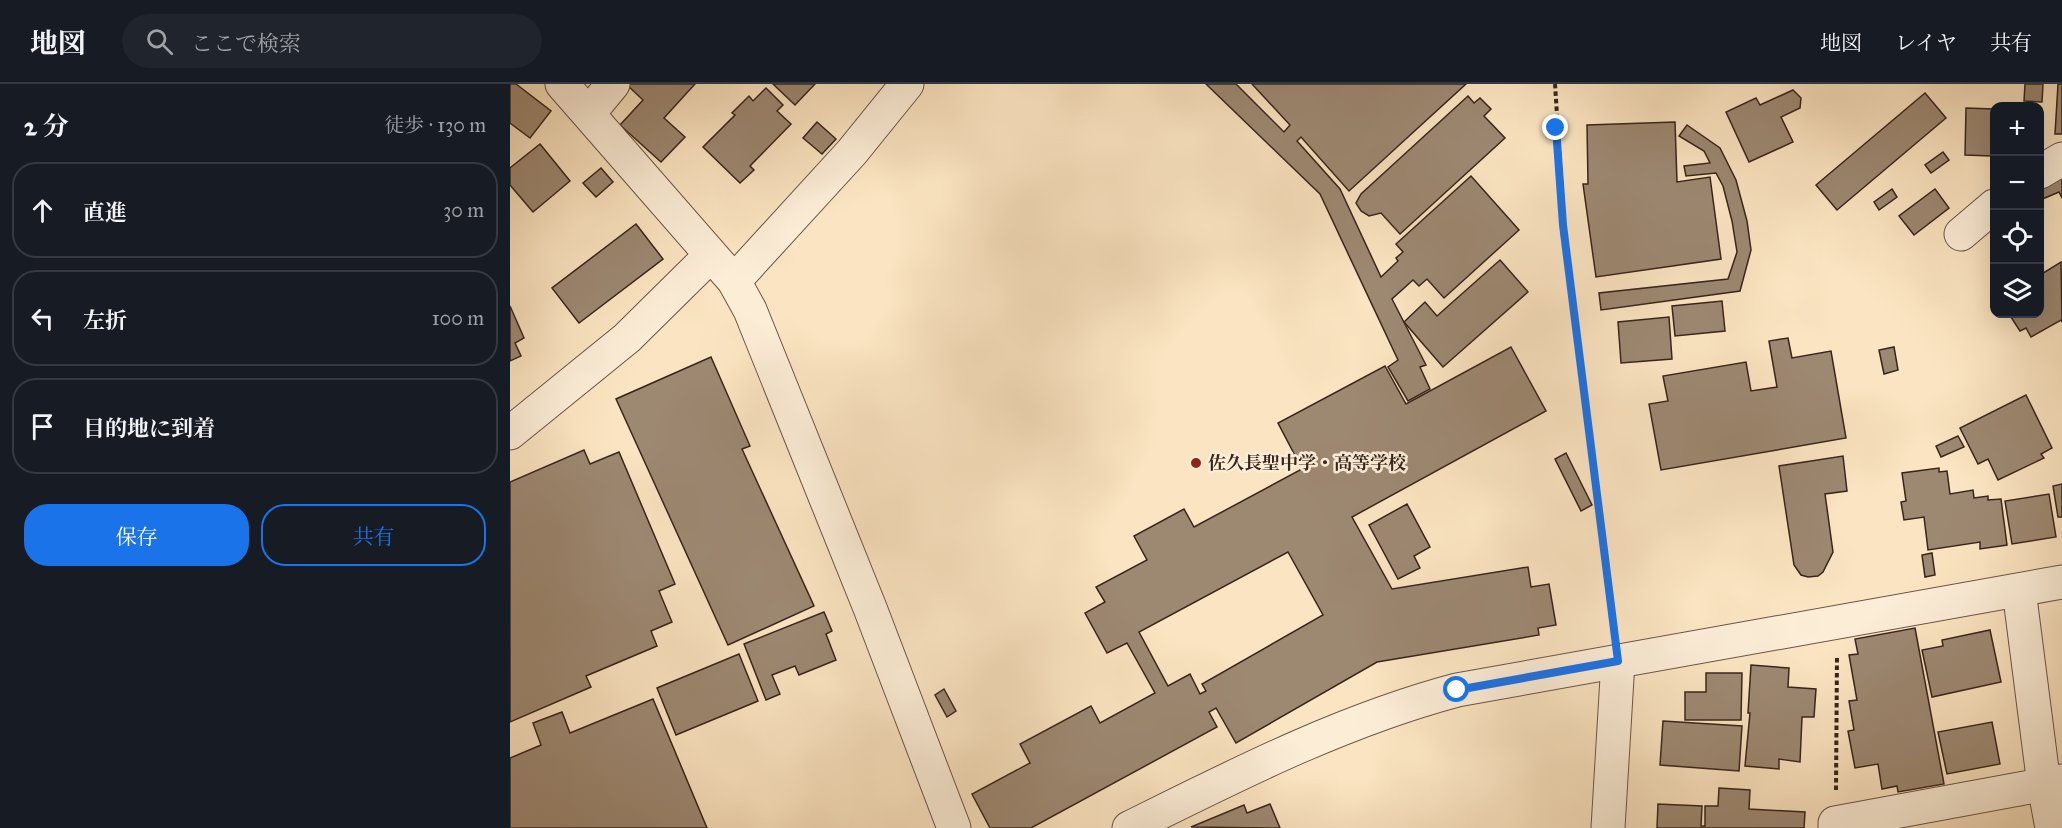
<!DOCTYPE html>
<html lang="ja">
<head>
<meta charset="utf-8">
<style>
  :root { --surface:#171b24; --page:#20242c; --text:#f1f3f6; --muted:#9ea1a6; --line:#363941; --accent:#1a73e8 }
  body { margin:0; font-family:"IM FELL Great Primer","Noto Serif JP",serif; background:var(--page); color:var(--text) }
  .controls { position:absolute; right:18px; top:18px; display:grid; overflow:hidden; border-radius:12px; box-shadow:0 6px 24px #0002 }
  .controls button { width:54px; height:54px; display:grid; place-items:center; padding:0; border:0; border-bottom:2px solid var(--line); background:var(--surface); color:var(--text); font:30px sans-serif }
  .stop { position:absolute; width:18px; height:18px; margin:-14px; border:4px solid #1a73e8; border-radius:50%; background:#fff }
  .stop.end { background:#1a73e8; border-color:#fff; box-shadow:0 2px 6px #0008 }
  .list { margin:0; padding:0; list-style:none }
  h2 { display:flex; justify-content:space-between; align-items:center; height:78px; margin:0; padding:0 24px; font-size:26px }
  h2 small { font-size:20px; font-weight:400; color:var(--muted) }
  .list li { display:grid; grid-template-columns:39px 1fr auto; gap:18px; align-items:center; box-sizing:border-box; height:96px; margin:0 12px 12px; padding:0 12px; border:2px solid var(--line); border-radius:24px }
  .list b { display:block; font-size:22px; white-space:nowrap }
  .list em { font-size:20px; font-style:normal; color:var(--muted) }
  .actions { display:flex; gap:12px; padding:18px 24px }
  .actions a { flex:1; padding:14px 0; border:2px solid var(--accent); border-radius:24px; text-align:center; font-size:21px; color:var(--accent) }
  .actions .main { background:var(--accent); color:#fff }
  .icon { flex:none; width:33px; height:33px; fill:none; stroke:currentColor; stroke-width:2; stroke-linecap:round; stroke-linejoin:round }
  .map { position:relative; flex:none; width:1552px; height:744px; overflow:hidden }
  header { display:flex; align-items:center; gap:36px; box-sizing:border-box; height:84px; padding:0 30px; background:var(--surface); border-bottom:2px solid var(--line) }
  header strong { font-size:28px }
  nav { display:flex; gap:33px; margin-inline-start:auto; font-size:21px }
  .search { width:420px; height:54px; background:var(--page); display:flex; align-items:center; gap:15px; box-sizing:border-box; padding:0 21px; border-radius:33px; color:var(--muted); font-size:22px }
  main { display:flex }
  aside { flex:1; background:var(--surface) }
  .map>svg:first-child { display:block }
  .building { fill:#9d8872; stroke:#38241c; stroke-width:1.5; fill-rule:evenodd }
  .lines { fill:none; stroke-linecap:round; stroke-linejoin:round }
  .minor-casing { stroke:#695445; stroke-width:35 }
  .path { stroke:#38241c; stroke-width:4; stroke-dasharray:4.5 3; stroke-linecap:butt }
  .minor { stroke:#fcedd7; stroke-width:33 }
  .route { stroke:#1a73e8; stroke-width:8 }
  .poi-dot { fill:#8f2418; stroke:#fcedd7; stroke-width:2 }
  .labels { text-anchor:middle; stroke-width:5; stroke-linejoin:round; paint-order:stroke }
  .poi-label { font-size:18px; font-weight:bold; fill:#38241c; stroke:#fcedd7; text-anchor:start }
</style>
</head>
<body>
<header>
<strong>地図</strong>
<div class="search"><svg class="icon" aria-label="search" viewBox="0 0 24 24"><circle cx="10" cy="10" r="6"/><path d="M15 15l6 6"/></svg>ここで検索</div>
<nav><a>地図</a><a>レイヤ</a><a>共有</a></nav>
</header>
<main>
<aside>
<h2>2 分<small>徒歩 · 130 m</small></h2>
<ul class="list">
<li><svg class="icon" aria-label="ahead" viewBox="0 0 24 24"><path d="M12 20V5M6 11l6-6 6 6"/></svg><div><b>直進</b></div><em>30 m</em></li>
<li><svg class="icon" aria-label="left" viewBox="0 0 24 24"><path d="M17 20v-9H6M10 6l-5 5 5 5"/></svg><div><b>左折</b></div><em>100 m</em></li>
<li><svg class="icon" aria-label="arrive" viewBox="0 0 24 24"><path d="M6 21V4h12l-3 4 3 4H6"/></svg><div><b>目的地に到着</b></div></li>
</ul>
<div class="actions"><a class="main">保存</a><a>共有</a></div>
</aside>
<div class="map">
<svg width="1552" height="744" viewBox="0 0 1552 744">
  <rect width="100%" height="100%" fill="#fbe4c1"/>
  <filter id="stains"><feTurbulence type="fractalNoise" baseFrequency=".00333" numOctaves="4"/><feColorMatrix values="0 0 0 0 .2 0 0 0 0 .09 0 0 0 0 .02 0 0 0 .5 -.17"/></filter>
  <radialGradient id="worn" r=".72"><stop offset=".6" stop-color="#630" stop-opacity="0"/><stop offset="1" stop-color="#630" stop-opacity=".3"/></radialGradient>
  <g class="building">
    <path d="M0,0H6L41,27L20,54L0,39Z"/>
    <path d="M116,0H185L154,34L175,53L151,78L110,41L133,16Z"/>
    <path d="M263,0H305L285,21Z"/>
    <path d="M696,0H726L774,48L780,41L742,0H956L839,107L791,53L787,57L830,105L871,193L888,177L886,174L893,168L886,160L961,92L1009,146L934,214L917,195L909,202L903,196L882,215L916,281L910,283L920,305L898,317L878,283L888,276L810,110Z"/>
    <path d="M1515,0H1533L1532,18L1514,17Z"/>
    <path d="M1548,0H1552V50H1545Z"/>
    <path d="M256,4L273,21L267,27L281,40L240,82L244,86L230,99L193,63L225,31L222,29L239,12L243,17Z"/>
    <path d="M1283,6L1291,14L1290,24L1271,33L1283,58L1239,78L1216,28L1246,14L1250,21Z"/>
    <path d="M1415,9L1436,34L1327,126L1306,101Z"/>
    <path d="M958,12L964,19L970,14L981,25L974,32L995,54L890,150L871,129L859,132L851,127L846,119L851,110Z"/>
    <path d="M1456,24L1484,25V68H1481V72L1455,71Z"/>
    <path d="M307,38L326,55L312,70L293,54Z"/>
    <path d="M1165,38L1167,98L1200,93L1211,175L1086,193L1073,100H1078L1077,41Z"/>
    <path d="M1177,41L1210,64L1226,96L1237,137L1241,166L1230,207L1091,226L1089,209L1218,195L1227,168L1222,137L1213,102L1206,89L1176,92L1174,82L1200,79L1194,67L1169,52Z"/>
    <path d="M30,60L60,97L23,128L0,101V84Z"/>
    <path d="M1433,68L1439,76L1421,89L1415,81Z"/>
    <path d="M91,84L103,98L86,113L73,99Z"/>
    <path d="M1552,94V114L1549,108L1530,116V105Z"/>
    <path d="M1382,105L1387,113L1369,126L1364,118Z"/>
    <path d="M1425,105L1439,124L1404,151L1389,132Z"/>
    <path d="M126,140L153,175L69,239L42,204Z"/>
    <path d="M990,176L1018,208L933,283L894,238L915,218L927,232Z"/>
    <path d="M1551,178L1552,238L1551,236L1521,253L1516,244L1510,247L1499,230H1530V191Z"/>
    <path d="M1212,217L1215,247L1165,252L1162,222Z"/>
    <path d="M0,222L14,254L5,259L11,272L0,277Z"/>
    <path d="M1159,233L1162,275L1111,279L1108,238Z"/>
    <path d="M1278,254L1282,274L1321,267L1336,354L1151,386L1139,320L1158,317L1153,292L1236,278L1241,307L1267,303L1259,257Z"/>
    <path d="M1001,263L1036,327L842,433L882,505L1018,483L1021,503L1039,500L1046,541L1028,544L1029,551L867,578L726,659L706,624L699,628L707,643L521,744H480L462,710L520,679L510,660L581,622L590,639L645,609L617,559L597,569L575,529L595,518L586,503L637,476L624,452L674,425L684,443L792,385L768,339L875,282L896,320ZM778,468L813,531L692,600L696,607L690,610L680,590L658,602L629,548Z"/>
    <path d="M1384,263L1388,286L1374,290L1369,266Z"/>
    <path d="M201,273L240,362L232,365L304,522L218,561L106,315Z"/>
    <path d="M1516,311L1542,364L1531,370L1534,374L1488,396L1478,375L1468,380L1450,344Z"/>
    <path d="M1448,352L1454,363L1431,373L1426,362Z"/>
    <path d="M74,366L80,380L109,368L165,500L149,507L162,538L141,547L147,562L76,592L81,603L0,638V398Z"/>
    <path d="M1056,369L1082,421L1071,427L1045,375Z"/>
    <path d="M1333,372L1337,407L1315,410L1323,468L1313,488L1308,492L1298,493L1291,491L1284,481L1269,382Z"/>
    <path d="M1429,384V388L1437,387L1440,410L1463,406L1464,414L1478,412V416L1491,415L1497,461L1470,465V458L1418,466L1414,433L1394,436L1391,418L1396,417L1392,389Z"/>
    <path d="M1552,400V433H1548L1543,402Z"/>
    <path d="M1539,410L1546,453L1502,460L1495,417Z"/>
    <path d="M897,420L920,463L904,472L910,484L888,495L859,441Z"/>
    <path d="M1422,469L1425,491L1415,493L1412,471Z"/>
    <path d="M314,528L322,547L316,550L326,576L289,591L285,582L262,591L270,610L256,616L234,560Z"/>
    <path d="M1405,544L1434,700L1388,708L1387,702L1372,705L1368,680L1345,684L1338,647L1344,646L1339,617L1347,616L1339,571L1348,570L1345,555Z"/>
    <path d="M1480,546L1491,598L1422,613L1412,566L1433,562L1432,556Z"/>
    <path d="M229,570L248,617L166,651L147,604Z"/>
    <path d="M1241,581L1279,584L1278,603L1306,605L1304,633H1292L1290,678L1269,675V685L1235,682L1240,629H1238Z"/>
    <path d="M1196,589H1232L1231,636H1175V608H1196Z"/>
    <path d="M434,605L446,627L437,633L425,611Z"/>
    <path d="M143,615L197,744H0V674L31,661L23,639L52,628L60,649Z"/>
    <path d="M1153,637L1232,642L1229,687L1150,681Z"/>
    <path d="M1482,638L1490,680L1437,690L1428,648Z"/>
    <path d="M1209,704L1240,706L1239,725L1295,728L1294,744H1147L1148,720L1192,722L1191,742H1195V722H1208Z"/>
    <path d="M760,720L770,744L681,743L734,721L737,729Z"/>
  </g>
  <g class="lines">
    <g class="minor-casing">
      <g id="minor">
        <path d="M52,0L224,197L240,226L360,524L444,744"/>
        <path d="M79,29L103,0"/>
        <path d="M1530,88L1552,75"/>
        <path d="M1451,150L1484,122"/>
        <path d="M224,197L342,68L397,0"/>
        <path d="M0,349L117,254L200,172"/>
        <path d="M1509,506L1534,701L1542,744"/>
        <path d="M619,744C726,691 831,637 947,606L1552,498"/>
        <path d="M1098,744L1108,577"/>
        <path d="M1325,744V739L1552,697"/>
      </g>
    </g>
    <g class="path">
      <path d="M1045,0L1054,141L1104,543"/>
      <path d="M1326,706L1327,572"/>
    </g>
    <use href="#minor" class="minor"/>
  </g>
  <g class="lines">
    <path class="route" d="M947,606L1108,577L1053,141L1046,44"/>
  </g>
  <circle class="poi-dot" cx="686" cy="379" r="6"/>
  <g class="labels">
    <g class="poi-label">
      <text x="698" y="385">佐久長聖中学・高等学校</text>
    </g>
  </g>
  <rect width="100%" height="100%" filter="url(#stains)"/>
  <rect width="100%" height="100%" fill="url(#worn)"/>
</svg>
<div class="controls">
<button>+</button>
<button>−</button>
<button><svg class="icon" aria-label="locate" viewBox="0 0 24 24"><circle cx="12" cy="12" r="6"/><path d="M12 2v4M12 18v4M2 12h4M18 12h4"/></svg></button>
<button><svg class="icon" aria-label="layers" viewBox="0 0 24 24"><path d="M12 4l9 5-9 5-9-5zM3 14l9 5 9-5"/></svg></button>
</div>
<div class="stop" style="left:947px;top:606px"></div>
<div class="stop end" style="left:1046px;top:44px"></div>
</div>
</main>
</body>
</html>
